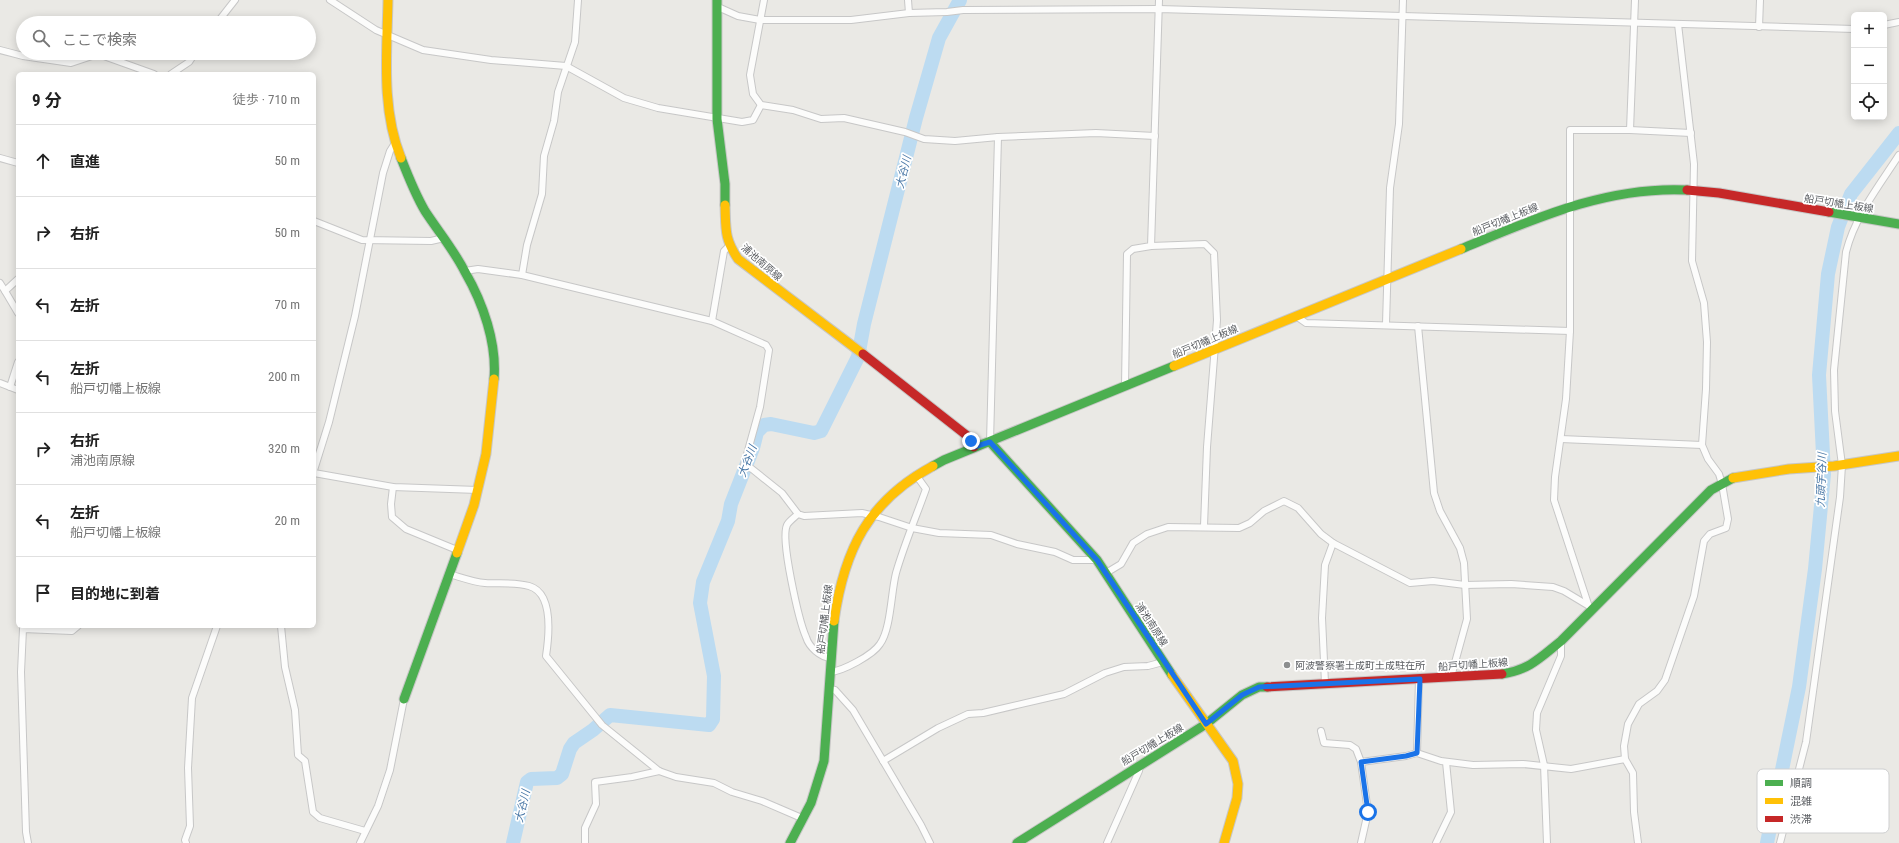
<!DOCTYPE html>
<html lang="ja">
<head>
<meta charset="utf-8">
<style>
  :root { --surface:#fff; --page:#f2f2f2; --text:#222; --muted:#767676; --line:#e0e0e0 }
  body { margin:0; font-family:"Roboto Condensed","Noto Sans JP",sans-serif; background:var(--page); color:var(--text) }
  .controls { position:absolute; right:12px; top:12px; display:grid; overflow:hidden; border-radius:6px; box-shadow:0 2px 10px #0003 }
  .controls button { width:36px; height:36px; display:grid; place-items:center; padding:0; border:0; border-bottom:1px solid var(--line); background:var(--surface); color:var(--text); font:20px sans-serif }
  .stop { position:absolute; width:12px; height:12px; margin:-9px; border:3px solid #1a73e8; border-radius:50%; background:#fff }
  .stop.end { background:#1a73e8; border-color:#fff; box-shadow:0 1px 4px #0008 }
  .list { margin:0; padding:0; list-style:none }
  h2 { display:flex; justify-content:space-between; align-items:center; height:52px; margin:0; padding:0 16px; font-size:17px }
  h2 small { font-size:13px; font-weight:400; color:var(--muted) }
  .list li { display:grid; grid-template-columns:26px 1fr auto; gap:12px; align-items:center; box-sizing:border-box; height:72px; padding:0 16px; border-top:1px solid var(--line) }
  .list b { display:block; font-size:15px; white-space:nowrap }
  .list p { margin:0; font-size:13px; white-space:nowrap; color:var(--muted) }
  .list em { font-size:13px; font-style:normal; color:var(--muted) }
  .icon { flex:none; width:22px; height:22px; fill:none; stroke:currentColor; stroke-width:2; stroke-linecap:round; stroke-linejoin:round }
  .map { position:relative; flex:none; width:1899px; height:843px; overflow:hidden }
  .search { position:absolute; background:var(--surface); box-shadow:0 2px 10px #0003; left:16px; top:16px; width:300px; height:44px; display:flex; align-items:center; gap:10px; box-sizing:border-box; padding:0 14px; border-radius:22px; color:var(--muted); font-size:15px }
  .panel { position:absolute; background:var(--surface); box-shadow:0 2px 10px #0003; left:16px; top:72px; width:300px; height:556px; border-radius:6px }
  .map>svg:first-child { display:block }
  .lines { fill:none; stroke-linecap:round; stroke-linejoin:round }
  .river { stroke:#bcdbf1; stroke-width:14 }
  .street-casing { stroke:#c7c7c7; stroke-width:8 }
  .fast-casing { stroke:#c7c7c6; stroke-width:11 }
  .slow-casing { stroke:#c7c7c6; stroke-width:11 }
  .jam-casing { stroke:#c7c7c6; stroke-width:11 }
  .street { stroke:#fcfcfb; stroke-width:6 }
  .fast { stroke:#4caf50; stroke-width:9 }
  .slow { stroke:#ffc107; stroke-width:9 }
  .jam { stroke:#c62828; stroke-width:9 }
  .route { stroke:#1a73e8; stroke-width:5 }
  .poi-dot { fill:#8d8f90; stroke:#fff; stroke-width:1.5 }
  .labels { text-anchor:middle; stroke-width:3.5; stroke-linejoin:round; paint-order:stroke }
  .street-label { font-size:10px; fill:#5b5e62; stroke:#fff }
  .poi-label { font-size:10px; fill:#5b5e62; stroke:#fff; text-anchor:start }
  .water-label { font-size:11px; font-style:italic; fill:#4877a6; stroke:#fff }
  .key { fill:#fff; stroke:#cecfd0; stroke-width:1 }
  .key-label { font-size:11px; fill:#5b5e62 }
</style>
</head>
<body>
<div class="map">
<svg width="1899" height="843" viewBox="0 0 1899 843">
  <rect width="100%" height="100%" fill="#eae9e5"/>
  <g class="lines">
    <g class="river">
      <path d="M513,843L527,782L531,779L557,778L562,774L570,749L574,743L593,730L610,715L709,725L713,719L714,676L700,603L703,582L728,521L731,504L753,448L757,432L764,425L771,424L814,433L821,431L858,357L864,324L916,118L939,38L960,0"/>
      <path d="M1767,843L1799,687L1815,569L1824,474L1819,375L1828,274L1838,227L1851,194L1899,133"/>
    </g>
    <g class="street-casing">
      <g id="street">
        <path d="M330,0L376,30L423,50L491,60L566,66L624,98L658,108L742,122L753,120L761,105"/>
        <path d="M764,0L750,75L753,94L761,105L793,110L821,119L844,118L905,132L924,139L955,141L998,137L1096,133L1155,136"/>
        <path d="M908,0L909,13"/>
        <path d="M718,7L738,16L760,20H851L909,13L947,12L963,10L1159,9L1854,29"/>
        <path d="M217,23L235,0"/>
        <path d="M1884,25L1899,22"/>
        <path d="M1759,27L1760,0"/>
        <path d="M0,50L23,56L71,63L92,56L101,55L154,74"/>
        <path d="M171,74L189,62L195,53"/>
        <path d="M1630,130L1635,0"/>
        <path d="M0,158L18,163"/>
        <path d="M314,221L362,240L431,241L444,238"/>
        <path d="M1151,246L1205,244L1214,253L1217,320L1207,447L1204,526"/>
        <path d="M465,271L478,269L522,275L712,321L766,345L769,350L760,407L744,465L752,469L782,493L798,514L804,516L862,513L879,517L912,528L939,533L991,535L1017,544L1055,552L1073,560H1097"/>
        <path d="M522,275L527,245L542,194L544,156L554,121L558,92L575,42L578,0"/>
        <path d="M18,279L5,291L18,313"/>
        <path d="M0,283L5,291"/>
        <path d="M1296,316L1306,323L1570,331"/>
        <path d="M712,321L724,251L729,246"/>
        <path d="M1386,324L1390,188L1399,124L1403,0"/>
        <path d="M1418,326L1434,493L1440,511L1460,548L1464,563L1467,619L1451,677"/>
        <path d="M0,383L18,390"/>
        <path d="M10,387L18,362"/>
        <path d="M1125,387L1127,254L1133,249L1151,246L1159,0"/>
        <path d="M1561,439L1702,445"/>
        <path d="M990,442L998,137"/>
        <path d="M314,470L329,422L355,316L383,173L390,151L395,143"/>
        <path d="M314,473L393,487L478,490"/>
        <path d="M393,487L391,504L392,517L406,529L457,550"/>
        <path d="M798,514C795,517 789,521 787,525C780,539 799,621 806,637C809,647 820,657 831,658"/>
        <path d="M1106,573L1121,564L1133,543L1147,534L1168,527L1239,528L1250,523L1264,511L1284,501L1298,508L1321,534L1333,543L1410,583L1433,581L1465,585L1511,584L1553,587L1564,591L1589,606"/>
        <path d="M449,574C460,577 473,582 485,583C499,584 515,582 529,586C554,593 549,636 546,656L602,725L659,771L676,777L714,783L732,792L762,801L804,819"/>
        <path d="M1588,604L1554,500L1555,477L1566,399L1570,331V130H1630L1691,133"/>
        <path d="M281,626L285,667L295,710L298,755L305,761L313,812L320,818L365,831"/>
        <path d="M830,672C843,671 873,655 880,644C891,629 891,592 896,573C904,545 916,517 926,489L916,475"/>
        <path d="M1419,679L1417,753L1441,761L1473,765L1523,764L1571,769L1625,759"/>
        <path d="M1325,683L1322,618L1325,565L1333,543"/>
        <path d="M829,689L835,690L853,710L921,825L930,843"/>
        <path d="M1321,731L1324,743L1350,745L1356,749L1361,762L1368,812L1361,843"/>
        <path d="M883,761L938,728L968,714L983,713L1064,694L1105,673L1124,667L1148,666L1163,662"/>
        <path d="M1361,762L1406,756L1417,753"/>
        <path d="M28,843L26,832L21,672L23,629L72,631L78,626"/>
        <path d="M186,843L185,840L190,826L188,768L192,698L217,626"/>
        <path d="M360,843L378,806L390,770L404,699"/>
        <path d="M585,843V828L596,804L595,782L632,777L659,771"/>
        <path d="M1107,843L1139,771L1140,764"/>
        <path d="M1436,843L1451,812L1446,762"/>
        <path d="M1547,843L1544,765L1536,730L1537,713L1561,656V641"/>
        <path d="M1638,843L1634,812L1633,773L1625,759L1624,746L1628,724L1639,704L1657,691L1665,680L1694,596L1704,541L1710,534L1726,528L1728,519L1722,484L1719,474L1708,459L1702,445L1706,389L1707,342L1704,303L1692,261L1694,164L1678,24"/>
        <path d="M1780,843L1806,742L1840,497L1842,465L1835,411L1834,370L1846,252C1855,216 1879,186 1899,155"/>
      </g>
    </g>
    <g class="fast-casing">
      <g id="fast">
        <path d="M717,0V119L725,184V205"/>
        <path d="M401,158C408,176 415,194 425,211C438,231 454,250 465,272C483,303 497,343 494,379"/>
        <path d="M1829,212L1899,224"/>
        <path d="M1461,249C1534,219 1606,186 1687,190"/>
        <path d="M990,442L1097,560L1172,675"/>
        <path d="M933,466L944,460L1174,366"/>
        <path d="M1502,674C1529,670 1540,658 1561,641L1711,490L1733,478"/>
        <path d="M404,699L457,553"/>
        <path d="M790,843L811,803L824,761L834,621"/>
        <path d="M1017,843L1206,724L1242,695L1259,687H1267"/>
      </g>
    </g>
    <g class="slow-casing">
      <g id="slow">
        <path d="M388,0C387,52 381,109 401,158"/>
        <path d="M725,205C726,229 724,238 738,259L863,354"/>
        <path d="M1174,366L1461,249"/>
        <path d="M1733,478L1789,469L1834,466L1899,456"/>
        <path d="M457,553L474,505L486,454L494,379"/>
        <path d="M834,621C844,550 868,501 933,466"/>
        <path d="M1172,675L1233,761L1238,784L1237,798L1224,843"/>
      </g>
    </g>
    <g class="jam-casing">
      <g id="jam">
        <path d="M1687,190L1719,193L1829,212"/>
        <path d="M863,354L970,438L974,447"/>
        <path d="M1267,687L1502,674"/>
      </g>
    </g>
    <use href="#street" class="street"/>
    <use href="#fast" class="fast"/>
    <use href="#slow" class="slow"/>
    <use href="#jam" class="jam"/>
  </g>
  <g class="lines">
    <path class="route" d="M971,441L974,447L990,442L1097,560L1206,724L1242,695L1259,687L1420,679L1417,753L1406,756L1361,762L1368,812"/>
  </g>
  <circle class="poi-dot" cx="1287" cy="665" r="4"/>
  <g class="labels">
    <g class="street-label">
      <text transform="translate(1839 203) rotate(9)" y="4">船戸切幡上板線</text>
      <text transform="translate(1505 219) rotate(-22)" y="4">船戸切幡上板線</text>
      <text transform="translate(762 262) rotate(41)" y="4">浦池南原線</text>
      <text transform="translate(1205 341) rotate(-23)" y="4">船戸切幡上板線</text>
      <text transform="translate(824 619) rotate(-83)" y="4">船戸切幡上板線</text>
      <text transform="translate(1152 624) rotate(57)" y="4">浦池南原線</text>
      <text transform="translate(1473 664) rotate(-4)" y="4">船戸切幡上板線</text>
      <text transform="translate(1152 744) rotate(-31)" y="4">船戸切幡上板線</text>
    </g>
    <g class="poi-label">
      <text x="1295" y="669">阿波警察署土成町土成駐在所</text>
    </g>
    <g class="water-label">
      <text transform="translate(903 172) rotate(-76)" y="4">大谷川</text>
      <text transform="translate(747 461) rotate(-69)" y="4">大谷川</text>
      <text transform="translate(1821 480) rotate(-88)" y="4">九頭宇谷川</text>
      <text transform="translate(522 806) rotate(-77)" y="4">大谷川</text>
    </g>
  </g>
  <rect x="1757" y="769" width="132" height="64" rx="6" class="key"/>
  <rect x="1765" y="780" width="18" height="6" fill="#4caf50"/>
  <rect x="1765" y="798" width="18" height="6" fill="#ffc107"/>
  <rect x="1765" y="816" width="18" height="6" fill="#c62828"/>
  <g class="key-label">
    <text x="1790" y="787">順調</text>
    <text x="1790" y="805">混雑</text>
    <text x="1790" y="823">渋滞</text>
  </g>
</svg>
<div class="controls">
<button>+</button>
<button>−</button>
<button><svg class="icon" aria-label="locate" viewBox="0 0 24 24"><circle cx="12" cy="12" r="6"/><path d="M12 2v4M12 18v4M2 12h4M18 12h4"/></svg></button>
</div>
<div class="stop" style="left:1368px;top:812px"></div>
<div class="stop end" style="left:971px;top:441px"></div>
<div class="search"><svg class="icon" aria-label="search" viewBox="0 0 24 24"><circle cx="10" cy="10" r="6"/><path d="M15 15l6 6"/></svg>ここで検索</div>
<section class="panel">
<h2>9 分<small>徒歩 · 710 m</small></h2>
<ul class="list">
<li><svg class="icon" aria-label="ahead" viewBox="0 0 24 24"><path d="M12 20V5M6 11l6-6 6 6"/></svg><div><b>直進</b></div><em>50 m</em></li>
<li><svg class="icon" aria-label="right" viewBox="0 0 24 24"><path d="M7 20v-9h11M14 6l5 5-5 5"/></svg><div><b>右折</b></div><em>50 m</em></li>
<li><svg class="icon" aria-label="left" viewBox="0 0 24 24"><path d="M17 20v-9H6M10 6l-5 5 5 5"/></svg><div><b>左折</b></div><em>70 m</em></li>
<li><svg class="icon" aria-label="left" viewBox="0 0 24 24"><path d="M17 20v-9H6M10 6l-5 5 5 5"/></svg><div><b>左折</b><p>船戸切幡上板線</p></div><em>200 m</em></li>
<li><svg class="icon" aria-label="right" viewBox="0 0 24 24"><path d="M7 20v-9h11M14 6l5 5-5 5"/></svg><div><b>右折</b><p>浦池南原線</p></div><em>320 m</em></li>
<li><svg class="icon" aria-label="left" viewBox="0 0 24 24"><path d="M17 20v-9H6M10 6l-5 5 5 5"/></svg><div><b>左折</b><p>船戸切幡上板線</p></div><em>20 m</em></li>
<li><svg class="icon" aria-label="arrive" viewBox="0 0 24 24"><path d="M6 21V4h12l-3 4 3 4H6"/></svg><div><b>目的地に到着</b></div></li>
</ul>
</section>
</div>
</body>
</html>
